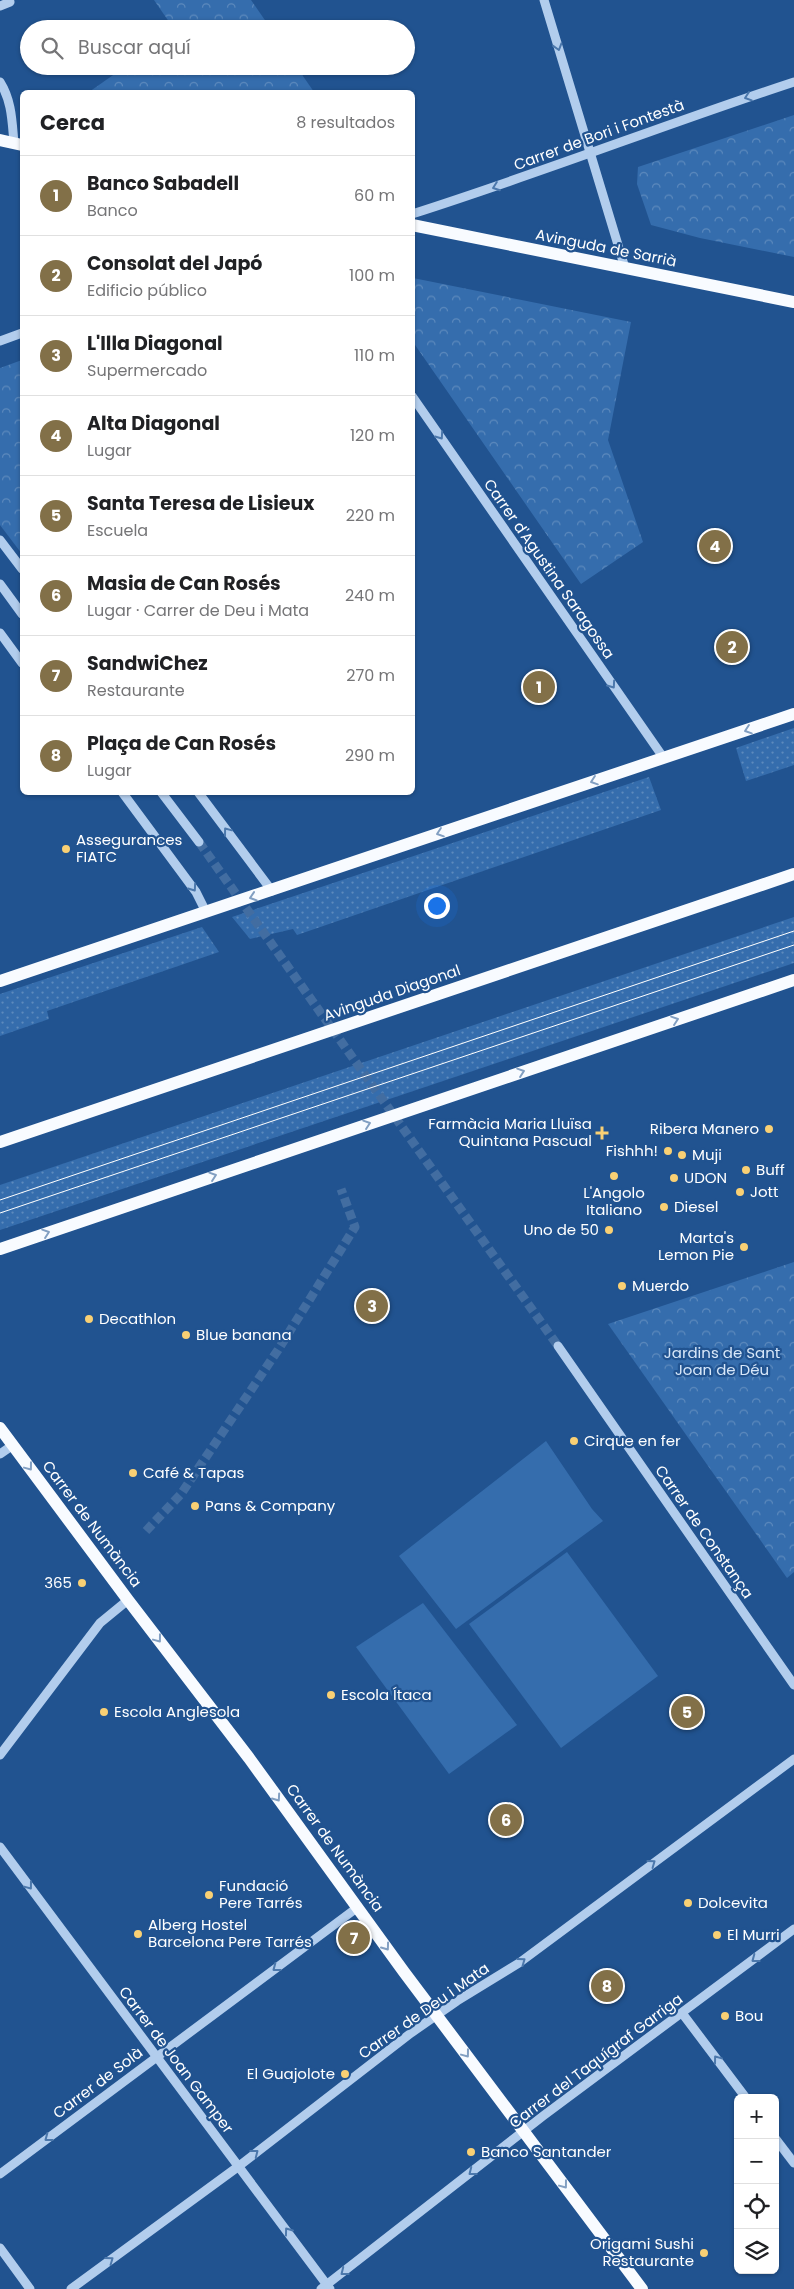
<!DOCTYPE html>
<html lang="es">
<head>
<meta charset="utf-8">
<style>
  :root { --surface:#fff; --page:#f2f2f2; --text:#202124; --muted:#757577; --line:#e0e0e0; --accent:#827048 }
  body { margin:0; font-family:Poppins,sans-serif; background:var(--page); color:var(--text) }
  .controls { position:absolute; right:15px; bottom:15px; display:grid; overflow:hidden; border-radius:8px; box-shadow:0 1px 4px #0004 }
  .controls button { width:45px; height:45px; display:grid; place-items:center; padding:0; border:0; border-bottom:1px solid var(--line); background:var(--surface); color:var(--text); font:25px sans-serif }
  .you { position:absolute; left:436px; top:905px; width:18px; height:18px; margin:-12px; border:4px solid #fff; border-radius:50%; background:#1a73e8; box-shadow:0 0 0 8px #1a73e833 }
  .badge { display:grid; place-items:center; width:32px; height:32px; border-radius:50%; background:var(--accent); color:#fff; font-size:16px; font-weight:700 }
  .pin { position:absolute; translate:-50% -50%; border:2px solid #fff; box-shadow:0 1px 5px #0006 }
  .list { margin:0; padding:0; list-style:none }
  h2 { display:flex; justify-content:space-between; align-items:center; height:65px; margin:0; padding:0 20px; font-size:21px }
  h2 small { font-size:16px; font-weight:400; color:var(--muted) }
  .list li { display:grid; grid-template-columns:32px 1fr auto; gap:15px; align-items:center; box-sizing:border-box; height:80px; padding:0 20px; border-top:1px solid var(--line) }
  .list b { display:block; font-size:19px; white-space:nowrap }
  .list p { margin:0; font-size:16px; white-space:nowrap; color:var(--muted) }
  .list em { font-size:16px; font-style:normal; color:var(--muted) }
  .icon { flex:none; width:28px; height:28px; fill:none; stroke:currentColor; stroke-width:2; stroke-linecap:round; stroke-linejoin:round }
  .map { position:relative; flex:none; width:794px; height:2289px; overflow:hidden }
  .search { position:absolute; background:var(--surface); box-shadow:0 1px 4px #0004; left:20px; top:20px; width:395px; height:55px; display:flex; align-items:center; gap:12px; box-sizing:border-box; padding:0 18px; border-radius:28px; color:var(--muted); font-size:19px }
  .panel { position:absolute; background:var(--surface); box-shadow:0 1px 4px #0004; left:20px; top:90px; width:395px; height:705px; border-radius:8px }
  .map>svg:first-child { display:block }
  .grass { fill:url(#grass-dots) }
  .forest { fill:url(#forest-crowns) }
  .garden { fill:#356dad }
  .lines { fill:none; stroke-linecap:round; stroke-linejoin:round }
  .minor-tunnel { stroke:#426da1; stroke-width:9; stroke-dasharray:9 4.5; stroke-linecap:butt }
  .minor { stroke:#b2cded; stroke-width:9 }
  .major { stroke:#f8fbff; stroke-width:12 }
  .tram { stroke:#fff; stroke-width:1 }
  .oneway { stroke:#4c78ac }
  .oneway2 { stroke:#829fc2 }
  .poi-dot { fill:#f9d074; stroke:#215390; stroke-width:2 }
  .labels { text-anchor:middle; stroke-width:4.5; stroke-linejoin:round; paint-order:stroke }
  .street-label { font-size:15px; fill:#fff; stroke:#215390 }
  .poi-label { font-size:15px; fill:#fff; stroke:#215390; text-anchor:start }
  .park-label { font-size:15px; fill:#d7e7f9; stroke:#215390 }
</style>
</head>
<body>
<div class="map">
<svg width="794" height="2289" viewBox="0 0 794 2289">
  <defs>
    <pattern id="grass-dots" width="8" height="8" patternUnits="userSpaceOnUse" patternTransform="scale(1.25)"><rect width="8" height="8" fill="#356dad"/><path d="M2 2h.1M6 6h.1" fill="none" stroke="#5d8abd" stroke-width="1.8" stroke-linecap="round"/></pattern>
    <pattern id="forest-crowns" width="20" height="18" patternUnits="userSpaceOnUse" patternTransform="scale(1.25)"><rect width="20" height="18" fill="#356dad"/><path d="M2 6a3 3 0 1 1 6 0M12 15a3 3 0 1 1 6 0" fill="none" stroke="#5d8abd"/></pattern>
  </defs>
  <rect width="100%" height="100%" fill="#215390"/>
  <g class="grass">
    <path d="M794,728V765L746,781L736,748Z"/>
    <path d="M649,777L661,810L297,935L293,929L250,939L232,917Z"/>
    <path d="M794,917V963L0,1230V1185Z"/>
    <path d="M202,927L219,952L47,1011L49,1019L0,1036V994Z"/>
  </g>
  <g class="forest">
    <path d="M154,0H251L271,29H174Z"/>
    <path d="M126,66H296L314,92H89Z"/>
    <path d="M794,115V257L700,238L651,225L637,184L638,167Z"/>
    <path d="M413,278L631,322L608,440L643,542L581,584L413,342Z"/>
    <path d="M22,360V554L0,525V368Z"/>
    <path d="M794,1262V1572L787,1578L608,1324Z"/>
  </g>
  <g class="garden">
    <path d="M546,1441L592,1509L603,1521L456,1629L399,1556Z"/>
    <path d="M567,1552L658,1676L561,1748L469,1624Z"/>
    <path d="M423,1603L517,1725L449,1774L356,1647Z"/>
  </g>
  <g class="lines">
    <g class="minor-tunnel">
      <path d="M199,842L558,1346"/>
      <path d="M146,1531L181,1494L278,1350L355,1227L341,1189"/>
    </g>
    <g class="minor">
      <path d="M544,0L625,268"/>
      <path d="M0,6L10,2"/>
      <path d="M0,82C12,101 12,122 14,143"/>
      <path d="M412,214C541,173 666,124 794,82"/>
      <path d="M0,341L22,333"/>
      <path d="M412,396L663,757"/>
      <path d="M0,540L22,569"/>
      <path d="M0,584L22,614"/>
      <path d="M0,633L22,663"/>
      <path d="M122,792L196,892L206,912"/>
      <path d="M161,792L199,842"/>
      <path d="M198,792L272,891"/>
      <path d="M558,1346L794,1685"/>
      <path d="M0,1454L13,1445"/>
      <path d="M0,1755L100,1623L128,1600"/>
      <path d="M0,1847L330,2289"/>
      <path d="M682,2013L746,2098"/>
      <path d="M775,2138L794,2163"/>
      <path d="M0,2174L358,1907"/>
      <path d="M0,2248L30,2289"/>
      <path d="M71,2289L239,2166L411,2033L457,2001L519,1963L794,1759"/>
      <path d="M321,2289L543,2116L794,1929"/>
    </g>
    <g class="major">
      <path d="M0,140L22,145"/>
      <path d="M412,225L794,302"/>
      <path d="M0,981L794,714"/>
      <path d="M0,1142L794,874"/>
      <path d="M0,1249L794,980"/>
      <path d="M0,1428L128,1600L249,1758L404,1972L642,2289"/>
    </g>
    <g class="tram">
      <path d="M0,1200L794,931"/>
      <path d="M0,1213L794,945"/>
    </g>
  </g>
  <defs><path id="oneway-chevron" d="M-2-3.5L2.5 0L-2 3.5" fill="none" stroke-width="1.6" stroke-linecap="round" stroke-linejoin="round" transform="scale(1.25)"/></defs>
  <g class="oneway">
    <use href="#oneway-chevron" transform="translate(558 47) rotate(73)"/>
    <use href="#oneway-chevron" transform="translate(748 97) rotate(161)"/>
    <use href="#oneway-chevron" transform="translate(496 187) rotate(160)"/>
    <use href="#oneway-chevron" transform="translate(440 436) rotate(55)"/>
    <use href="#oneway-chevron" transform="translate(612 685) rotate(55)"/>
    <use href="#oneway-chevron" transform="translate(227 831) rotate(-127)"/>
    <use href="#oneway-chevron" transform="translate(193 888) rotate(55)"/>
    <use href="#oneway-chevron" transform="translate(652 1863) rotate(-36)"/>
    <use href="#oneway-chevron" transform="translate(29 1886) rotate(53)"/>
    <use href="#oneway-chevron" transform="translate(755 1959) rotate(143)"/>
    <use href="#oneway-chevron" transform="translate(522 1961) rotate(-36)"/>
    <use href="#oneway-chevron" transform="translate(276 1968) rotate(143)"/>
    <use href="#oneway-chevron" transform="translate(717 2059) rotate(-127)"/>
    <use href="#oneway-chevron" transform="translate(48 2138) rotate(143)"/>
    <use href="#oneway-chevron" transform="translate(255 2153) rotate(-38)"/>
    <use href="#oneway-chevron" transform="translate(472 2172) rotate(142)"/>
    <use href="#oneway-chevron" transform="translate(288 2231) rotate(-126)"/>
    <use href="#oneway-chevron" transform="translate(110 2260) rotate(-36)"/>
    <use href="#oneway-chevron" transform="translate(344 2272) rotate(142)"/>
  </g>
  <g class="oneway2">
    <use href="#oneway-chevron" transform="translate(748 730) rotate(161)"/>
    <use href="#oneway-chevron" transform="translate(594 781) rotate(161)"/>
    <use href="#oneway-chevron" transform="translate(440 833) rotate(161)"/>
    <use href="#oneway-chevron" transform="translate(253 897) rotate(162)"/>
    <use href="#oneway-chevron" transform="translate(675 1020) rotate(-19)"/>
    <use href="#oneway-chevron" transform="translate(521 1072) rotate(-19)"/>
    <use href="#oneway-chevron" transform="translate(367 1124) rotate(-19)"/>
    <use href="#oneway-chevron" transform="translate(213 1176) rotate(-19)"/>
    <use href="#oneway-chevron" transform="translate(46 1233) rotate(-19)"/>
    <use href="#oneway-chevron" transform="translate(29 1467) rotate(53)"/>
    <use href="#oneway-chevron" transform="translate(158 1639) rotate(53)"/>
    <use href="#oneway-chevron" transform="translate(277 1798) rotate(55)"/>
    <use href="#oneway-chevron" transform="translate(386 1947) rotate(54)"/>
    <use href="#oneway-chevron" transform="translate(466 2054) rotate(53)"/>
    <use href="#oneway-chevron" transform="translate(564 2185) rotate(53)"/>
  </g>
  <g class="poi-dot">
    <circle cx="66" cy="849" r="5"/>
    <circle cx="769" cy="1129" r="5"/>
    <path d="M599.5 1125.5h5v5h5v5h-5v5h-5v-5h-5v-5h5z"/>
    <circle cx="668" cy="1151" r="5"/>
    <circle cx="682" cy="1155" r="5"/>
    <circle cx="746" cy="1170" r="5"/>
    <circle cx="614" cy="1176" r="5"/>
    <circle cx="674" cy="1178" r="5"/>
    <circle cx="740" cy="1192" r="5"/>
    <circle cx="664" cy="1207" r="5"/>
    <circle cx="609" cy="1230" r="5"/>
    <circle cx="744" cy="1247" r="5"/>
    <circle cx="622" cy="1286" r="5"/>
    <circle cx="89" cy="1319" r="5"/>
    <circle cx="186" cy="1335" r="5"/>
    <circle cx="574" cy="1441" r="5"/>
    <circle cx="133" cy="1473" r="5"/>
    <circle cx="195" cy="1506" r="5"/>
    <circle cx="82" cy="1583" r="5"/>
    <circle cx="331" cy="1695" r="5"/>
    <circle cx="104" cy="1712" r="5"/>
    <circle cx="209" cy="1895" r="5"/>
    <circle cx="688" cy="1903" r="5"/>
    <circle cx="138" cy="1934" r="5"/>
    <circle cx="717" cy="1935" r="5"/>
    <circle cx="725" cy="2016" r="5"/>
    <circle cx="345" cy="2074" r="5"/>
    <circle cx="471" cy="2152" r="5"/>
    <circle cx="704" cy="2253" r="5"/>
  </g>
  <g class="labels">
    <g class="street-label">
      <text transform="translate(599 135) rotate(-20)" y="5">Carrer de Bori i Fontestà</text>
      <text transform="translate(606 248) rotate(11)" y="5">Avinguda de Sarrià</text>
      <text transform="translate(549 569) rotate(55)" y="5">Carrer d'Agustina Saragossa</text>
      <text transform="translate(392 993) rotate(-19)" y="5">Avinguda Diagonal</text>
      <text transform="translate(92 1524) rotate(53)" y="5">Carrer de Numància</text>
      <text transform="translate(704 1532) rotate(55)" y="5">Carrer de Constança</text>
      <text transform="translate(335 1848) rotate(54)" y="5">Carrer de Numància</text>
      <text transform="translate(424 2011) rotate(-35)" y="5">Carrer de Deu i Mata</text>
      <text transform="translate(176 2060) rotate(53)" y="5">Carrer de Joan Gamper</text>
      <text transform="translate(596 2061) rotate(-37)" y="5">Carrer del Taquígraf Garriga</text>
      <text transform="translate(98 2083) rotate(-37)" y="5">Carrer de Solà</text>
    </g>
    <g class="poi-label">
      <text x="76" y="845">Assegurances<tspan x="76" dy="17">FIATC</tspan></text>
      <text x="592" y="1129" text-anchor="end">Farmàcia Maria Lluïsa<tspan x="592" dy="17">Quintana Pascual</tspan></text>
      <text x="759" y="1134" text-anchor="end">Ribera Manero</text>
      <text x="658" y="1156" text-anchor="end">Fishhh!</text>
      <text x="692" y="1160">Muji</text>
      <text x="756" y="1175">Buff</text>
      <text x="684" y="1183">UDON</text>
      <text x="750" y="1197">Jott</text>
      <text x="614" y="1198" text-anchor="middle">L'Angolo<tspan x="614" dy="17">Italiano</tspan></text>
      <text x="674" y="1212">Diesel</text>
      <text x="599" y="1235" text-anchor="end">Uno de 50</text>
      <text x="734" y="1243" text-anchor="end">Marta's<tspan x="734" dy="17">Lemon Pie</tspan></text>
      <text x="632" y="1291">Muerdo</text>
      <text x="99" y="1324">Decathlon</text>
      <text x="196" y="1340">Blue banana</text>
      <text x="584" y="1446">Cirque en fer</text>
      <text x="143" y="1478">Café &amp; Tapas</text>
      <text x="205" y="1511">Pans &amp; Company</text>
      <text x="72" y="1588" text-anchor="end">365</text>
      <text x="341" y="1700">Escola Ítaca</text>
      <text x="114" y="1717">Escola Anglesola</text>
      <text x="219" y="1891">Fundació<tspan x="219" dy="17">Pere Tarrés</tspan></text>
      <text x="698" y="1908">Dolcevita</text>
      <text x="148" y="1930">Alberg Hostel<tspan x="148" dy="17">Barcelona Pere Tarrés</tspan></text>
      <text x="727" y="1940">El Murri</text>
      <text x="735" y="2021">Bou</text>
      <text x="335" y="2079" text-anchor="end">El Guajolote</text>
      <text x="481" y="2157">Banco Santander</text>
      <text x="694" y="2249" text-anchor="end">Origami Sushi<tspan x="694" dy="17">Restaurante</tspan></text>
    </g>
    <g class="park-label">
      <text x="722" y="1358">Jardins de Sant<tspan x="722" dy="17">Joan de Déu</tspan></text>
    </g>
  </g>
</svg>
<div class="controls">
<button>+</button>
<button>−</button>
<button><svg class="icon" aria-label="locate" viewBox="0 0 24 24"><circle cx="12" cy="12" r="6"/><path d="M12 2v4M12 18v4M2 12h4M18 12h4"/></svg></button>
<button><svg class="icon" aria-label="layers" viewBox="0 0 24 24"><path d="M12 4l9 5-9 5-9-5zM3 14l9 5 9-5"/></svg></button>
</div>
<div class="you"></div>
<div class="pin badge" style="left:539px;top:687px">1</div>
<div class="pin badge" style="left:732px;top:647px">2</div>
<div class="pin badge" style="left:372px;top:1306px">3</div>
<div class="pin badge" style="left:715px;top:546px">4</div>
<div class="pin badge" style="left:687px;top:1712px">5</div>
<div class="pin badge" style="left:506px;top:1820px">6</div>
<div class="pin badge" style="left:354px;top:1938px">7</div>
<div class="pin badge" style="left:607px;top:1986px">8</div>
<div class="search"><svg class="icon" aria-label="search" viewBox="0 0 24 24"><circle cx="10" cy="10" r="6"/><path d="M15 15l6 6"/></svg>Buscar aquí</div>
<section class="panel">
<h2>Cerca<small>8 resultados</small></h2>
<ul class="list">
<li><span class="badge">1</span><div><b>Banco Sabadell</b><p>Banco</p></div><em>60 m</em></li>
<li><span class="badge">2</span><div><b>Consolat del Japó</b><p>Edificio público</p></div><em>100 m</em></li>
<li><span class="badge">3</span><div><b>L'Illa Diagonal</b><p>Supermercado</p></div><em>110 m</em></li>
<li><span class="badge">4</span><div><b>Alta Diagonal</b><p>Lugar</p></div><em>120 m</em></li>
<li><span class="badge">5</span><div><b>Santa Teresa de Lisieux</b><p>Escuela</p></div><em>220 m</em></li>
<li><span class="badge">6</span><div><b>Masia de Can Rosés</b><p>Lugar · Carrer de Deu i Mata</p></div><em>240 m</em></li>
<li><span class="badge">7</span><div><b>SandwiChez</b><p>Restaurante</p></div><em>270 m</em></li>
<li><span class="badge">8</span><div><b>Plaça de Can Rosés</b><p>Lugar</p></div><em>290 m</em></li>
</ul>
</section>
</div>
</body>
</html>
